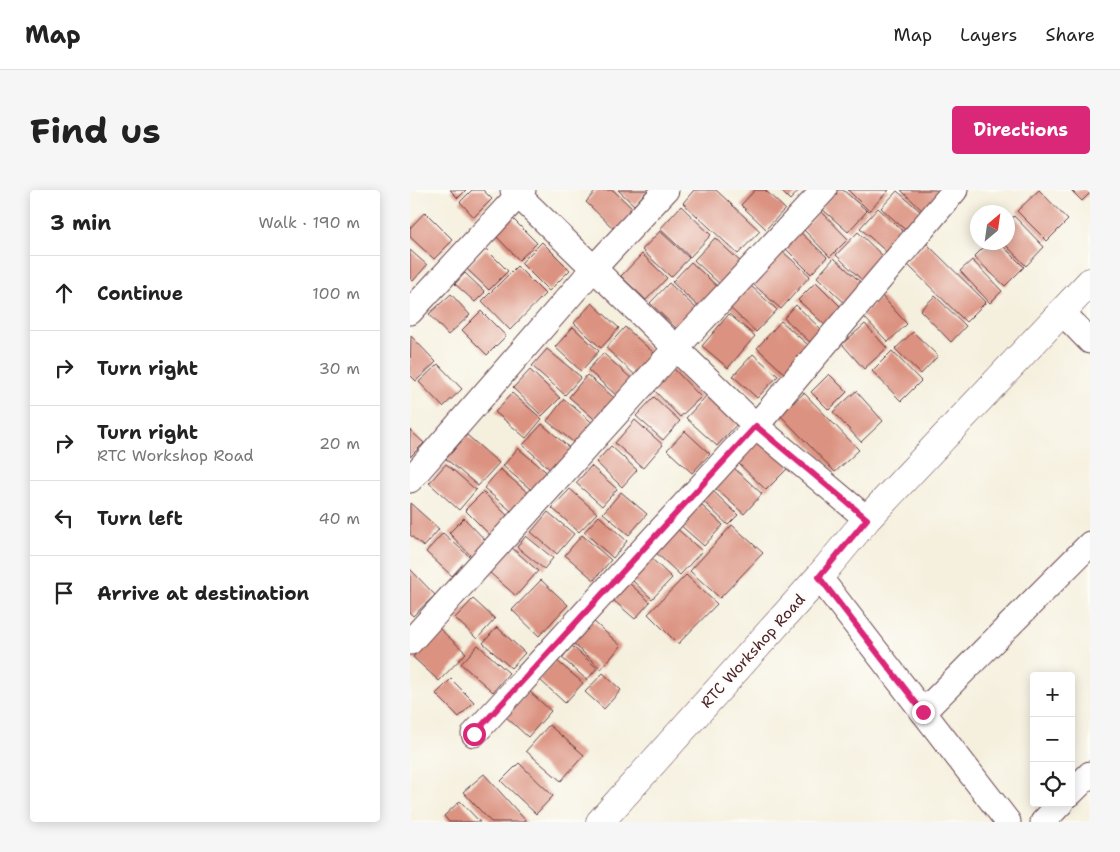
<!DOCTYPE html>
<html lang="en">
<head>
<meta charset="utf-8">
<style>
  :root { --surface:#fff; --page:#f6f6f6; --text:#222; --muted:#767676; --line:#e0e0e0; --accent:#db2777 }
  body { margin:0; font-family:"Shantell Sans",sans-serif; background:var(--page); color:var(--text) }
  .controls { position:absolute; right:15px; bottom:15px; display:grid; overflow:hidden; border-radius:5px; box-shadow:0 2px 12px #0003 }
  .controls button { width:45px; height:45px; display:grid; place-items:center; padding:0; border:0; border-bottom:1px solid var(--line); background:var(--surface); color:var(--text); font:25px sans-serif }
  .compass { position:absolute; left:560px; top:15px; width:45px; height:45px; border-radius:50%; background:var(--surface); box-shadow:0 2px 12px #0003; rotate:29deg }
  .stop { position:absolute; width:15px; height:15px; margin:-11px; border:4px solid #db2777; border-radius:50%; background:#fff }
  .stop.end { background:#db2777; border-color:#fff; box-shadow:0 1px 5px #0008 }
  .list { margin:0; padding:0; list-style:none }
  h2 { display:flex; justify-content:space-between; align-items:center; height:65px; margin:0; padding:0 20px; font-size:21px }
  h2 small { font-size:16px; font-weight:400; color:var(--muted) }
  .list li { display:grid; grid-template-columns:32px 1fr auto; gap:15px; align-items:center; box-sizing:border-box; height:75px; padding:0 20px; border-top:1px solid var(--line) }
  .list b { display:block; font-size:19px; white-space:nowrap }
  .list p { margin:0; font-size:16px; white-space:nowrap; color:var(--muted) }
  .list em { font-size:16px; font-style:normal; color:var(--muted) }
  .icon { flex:none; width:28px; height:28px; fill:none; stroke:currentColor; stroke-width:2; stroke-linecap:round; stroke-linejoin:round }
  .map { position:relative; flex:none; width:680px; height:632px; overflow:hidden; border-radius:5px }
  header { display:flex; align-items:center; gap:30px; box-sizing:border-box; height:70px; padding:0 25px; background:var(--surface); border-bottom:1px solid var(--line) }
  header strong { font-size:24px }
  nav { display:flex; gap:28px; margin-inline-start:auto; font-size:18px }
  .intro { display:flex; align-items:center; justify-content:space-between; box-sizing:border-box; height:120px; padding:0 30px }
  h1 { margin:0; font-size:35px }
  .button { padding:12px 22px; border-radius:5px; background:var(--accent); color:#fff; font-size:18px; font-weight:700 }
  main { display:flex; gap:30px; padding:0 30px }
  aside { flex:1; background:var(--surface); border-radius:5px; box-shadow:0 2px 12px #0003 }
  .map>svg:first-child { display:block }
  .building { fill:#db9280 }
  .lines { fill:none; stroke-linecap:round; stroke-linejoin:round }
  .minor-casing { stroke:#643e46; stroke-width:27 }
  .tertiary-casing { stroke:#643e46; stroke-width:29 }
  .minor { stroke:#fff; stroke-width:25 }
  .tertiary { stroke:#fff; stroke-width:28 }
  .route { stroke:#db2777; stroke-width:6 }
  .labels { text-anchor:middle; stroke-width:4; stroke-linejoin:round; paint-order:stroke }
  .street-label { font-size:15px; fill:#4a1f2b; stroke:#fdfcf7 }
</style>
</head>
<body>
<header>
<strong>Map</strong>
<nav><a>Map</a><a>Layers</a><a>Share</a></nav>
</header>
<div class="intro"><h1>Find us</h1><a class="button">Directions</a></div>
<main>
<aside>
<h2>3 min<small>Walk · 190 m</small></h2>
<ul class="list">
<li><svg class="icon" aria-label="ahead" viewBox="0 0 24 24"><path d="M12 20V5M6 11l6-6 6 6"/></svg><div><b>Continue</b></div><em>100 m</em></li>
<li><svg class="icon" aria-label="right" viewBox="0 0 24 24"><path d="M7 20v-9h11M14 6l5 5-5 5"/></svg><div><b>Turn right</b></div><em>30 m</em></li>
<li><svg class="icon" aria-label="right" viewBox="0 0 24 24"><path d="M7 20v-9h11M14 6l5 5-5 5"/></svg><div><b>Turn right</b><p>RTC Workshop Road</p></div><em>20 m</em></li>
<li><svg class="icon" aria-label="left" viewBox="0 0 24 24"><path d="M17 20v-9H6M10 6l-5 5 5 5"/></svg><div><b>Turn left</b></div><em>40 m</em></li>
<li><svg class="icon" aria-label="arrive" viewBox="0 0 24 24"><path d="M6 21V4h12l-3 4 3 4H6"/></svg><div><b>Arrive at destination</b></div></li>
</ul>
</aside>
<div class="map">
<svg width="680" height="632" viewBox="0 0 680 632">
  <rect width="100%" height="100%" fill="#fdfcf7"/>
  <filter id="ink" filterUnits="userSpaceOnUse"><feTurbulence type="fractalNoise" baseFrequency=".02" numOctaves="2"/><feDisplacementMap in="SourceGraphic" scale="10" xChannelSelector="R" yChannelSelector="G"/><feConvolveMatrix kernelMatrix="1 2 1 2 8 2 1 2 1" color-interpolation-filters="sRGB"/></filter>
  <filter id="wash" filterUnits="userSpaceOnUse"><feTurbulence type="fractalNoise" baseFrequency=".0096" numOctaves="4" result="noise"/><feDisplacementMap in="SourceGraphic" scale="20" xChannelSelector="R" yChannelSelector="G"/><feGaussianBlur stdDeviation="1.12" result="paint"/><feColorMatrix in="noise" values="0 0 0 0 0 0 0 0 0 0 0 0 0 0 0 0 0 1.4 0 .05"/><feComposite in="paint" operator="in"/></filter>
  <g filter="url(#wash)">
    <rect width="100%" height="100%" fill="#f5f0de"/>
    <g id="blocks">
      <g class="building">
        <path d="M40,0H56L48,8Z"/>
        <path d="M62,0H73L82,9L64,27L50,12Z"/>
        <path d="M187,0H203L226,22L207,42L176,12Z"/>
        <path d="M208,0H238L224,15Z"/>
        <path d="M284,0H306L350,41L328,64L273,13Z"/>
        <path d="M345,0H355L375,19L356,39L331,15Z"/>
        <path d="M370,0H389L380,10Z"/>
        <path d="M427,0H433L457,21L438,42L411,18Z"/>
        <path d="M438,0H479L459,21Z"/>
        <path d="M491,0H526L534,7L517,25Z"/>
        <path d="M629,0L658,30L637,51L607,21Z"/>
        <path d="M661,0H680V3L672,11Z"/>
        <path d="M487,1L518,28L502,46L471,18Z"/>
        <path d="M271,16L301,45L280,67L250,39Z"/>
        <path d="M468,18L500,48L482,67L450,38Z"/>
        <path d="M411,21L438,49L420,67L393,39Z"/>
        <path d="M15,22L43,50L24,69L0,47V38Z"/>
        <path d="M100,26L127,53L109,70L83,43Z"/>
        <path d="M604,26L634,57L616,76L593,52H598V33Z"/>
        <path d="M250,41L279,68L261,87L232,60Z"/>
        <path d="M390,42L417,67L401,84L375,58Z"/>
        <path d="M448,42L478,71L456,94L426,65Z"/>
        <path d="M305,48L335,76L314,98L284,70Z"/>
        <path d="M132,52L160,80L139,101L111,73Z"/>
        <path d="M579,52H589L614,77L595,96L564,67Z"/>
        <path d="M516,53L576,112L556,132L496,73Z"/>
        <path d="M76,59L98,81L79,100L56,78Z"/>
        <path d="M0,60L17,75L3,91L0,88Z"/>
        <path d="M372,61L400,86L371,119L342,93Z"/>
        <path d="M232,64L257,88L236,110L211,86Z"/>
        <path d="M424,68L456,97L438,116L407,87Z"/>
        <path d="M562,70L592,101L580,113L550,81Z"/>
        <path d="M281,72L311,100L292,120L262,92Z"/>
        <path d="M107,76L135,104L100,140L72,111Z"/>
        <path d="M55,83L75,102L65,112L45,94Z"/>
        <path d="M406,92L434,120L417,137L388,110Z"/>
        <path d="M259,93L289,121L269,141L240,113Z"/>
        <path d="M340,95L367,120L346,142L319,117Z"/>
        <path d="M41,104L60,125L38,145L19,124Z"/>
        <path d="M472,106L497,134L478,152L452,125Z"/>
        <path d="M525,106L556,136L541,152L510,120Z"/>
        <path d="M182,113L209,138L191,158L164,133Z"/>
        <path d="M386,115L413,141L401,153L374,128Z"/>
        <path d="M71,121L96,146L77,165L52,140Z"/>
        <path d="M319,124L345,146L318,178L292,156Z"/>
        <path d="M371,131L398,155L374,183L347,158Z"/>
        <path d="M455,134L477,158L454,179L432,154Z"/>
        <path d="M163,137L189,161L171,181L145,157Z"/>
        <path d="M215,137L246,165L226,186L196,158Z"/>
        <path d="M503,142L528,166L511,184L485,159Z"/>
        <path d="M1,146L26,172L6,191L0,185Z"/>
        <path d="M137,159L171,187L155,205L122,176Z"/>
        <path d="M482,161L511,191L491,211L462,181Z"/>
        <path d="M193,163L223,190L208,207L178,180Z"/>
        <path d="M343,164L368,186L347,208L323,186Z"/>
        <path d="M28,174L52,199L33,217L9,192Z"/>
        <path d="M264,179L291,207L270,227L243,199Z"/>
        <path d="M120,180L150,208L132,226L103,198Z"/>
        <path d="M419,184L437,202L419,220L401,202Z"/>
        <path d="M177,185L208,211L189,233L159,207Z"/>
        <path d="M446,201L473,231L451,252L423,222Z"/>
        <path d="M102,203L132,229L116,248L85,222Z"/>
        <path d="M394,203L449,260L425,282L370,225Z"/>
        <path d="M298,204L329,232L307,256L276,228Z"/>
        <path d="M244,207L270,231L253,250L226,226Z"/>
        <path d="M154,209L184,234L167,255L137,231Z"/>
        <path d="M225,230L253,255L233,278L205,253Z"/>
        <path d="M132,234L163,261L144,283L113,255Z"/>
        <path d="M0,240L14,253L0,267Z"/>
        <path d="M275,241L300,264L282,283L257,260Z"/>
        <path d="M57,245L89,273L68,296L36,269Z"/>
        <path d="M348,245L380,276L356,300L325,270Z"/>
        <path d="M201,256L227,280L212,297L186,272Z"/>
        <path d="M108,258L141,286L126,304L93,276Z"/>
        <path d="M36,274L66,300L49,320L19,293Z"/>
        <path d="M181,276L207,299L192,316L166,293Z"/>
        <path d="M324,278L352,304L334,324L305,298Z"/>
        <path d="M90,279L123,307L107,326L74,298Z"/>
        <path d="M160,299L187,323L169,342L142,318Z"/>
        <path d="M302,300L328,325L318,335L292,310Z"/>
        <path d="M73,302L104,332L86,351L55,320Z"/>
        <path d="M211,302L237,324L219,345L193,323Z"/>
        <path d="M0,313L29,339L14,357L0,345Z"/>
        <path d="M289,313L313,335L294,356L269,334Z"/>
        <path d="M138,322L164,344L147,364L121,342Z"/>
        <path d="M189,326L217,351L203,368L174,342Z"/>
        <path d="M54,328L79,354L64,369L39,343Z"/>
        <path d="M322,335L353,363L310,408L280,381Z"/>
        <path d="M264,336L292,361L270,385L242,359Z"/>
        <path d="M33,343L60,367L43,387L16,362Z"/>
        <path d="M172,345L201,370L184,390L155,365Z"/>
        <path d="M116,346L143,368L134,379L107,357Z"/>
        <path d="M101,357L128,381L106,406L79,382Z"/>
        <path d="M241,368L262,388L242,409L221,389Z"/>
        <path d="M0,379L25,405L3,426L0,423Z"/>
        <path d="M276,385L307,414L268,454L238,424Z"/>
        <path d="M131,390L158,415L129,446L102,420Z"/>
        <path d="M219,393L240,412L225,429L203,410Z"/>
        <path d="M63,409L85,429L67,449L45,428Z"/>
        <path d="M182,430L211,456L191,479L162,452Z"/>
        <path d="M87,437L115,463L101,478L73,453Z"/>
        <path d="M29,438L56,463L29,491L3,467Z"/>
        <path d="M68,455L99,483L83,502L51,474Z"/>
        <path d="M162,456L187,478L177,490L152,468Z"/>
        <path d="M146,470L173,493L155,513L129,489Z"/>
        <path d="M193,483L211,500L194,519L175,502Z"/>
        <path d="M41,489L64,512L49,527L26,504Z"/>
        <path d="M119,501L141,521L118,547L96,527Z"/>
        <path d="M139,535L174,565L151,591L116,561Z"/>
        <path d="M109,573L143,606L126,624L91,591Z"/>
        <path d="M74,584L117,632H81L53,602Z"/>
        <path d="M50,611L70,632H39L34,626Z"/>
      </g>
    </g>
  </g>
  <g filter="url(#ink)">
    <use href="#blocks" fill-opacity="0" stroke="#643e46" stroke-width="1"/>
    <g class="lines">
      <g class="minor-casing">
        <g id="minor">
          <path d="M103,0L346,236L457,329"/>
          <path d="M0,122L113,0"/>
          <path d="M652,122L680,151"/>
          <path d="M0,290L184,78L256,0"/>
          <path d="M409,387L598,632"/>
          <path d="M0,452L266,158L414,0"/>
          <path d="M513,522L680,354"/>
          <path d="M64,544L346,236L545,0"/>
          <path d="M661,603L680,584"/>
          <path d="M633,632L651,613"/>
        </g>
      </g>
      <g class="tertiary-casing">
        <path id="tertiary" d="M190,632L409,387L457,329L680,92"/>
      </g>
      <use href="#minor" class="minor"/>
      <use href="#tertiary" class="tertiary"/>
    </g>
  </g>
  <g class="lines" filter="url(#ink)">
    <path class="route" d="M64,544L346,236L457,329L409,387L513,522"/>
  </g>
  <g class="labels">
    <g class="street-label">
      <text transform="translate(343 461) rotate(-48)" y="5">RTC Workshop Road</text>
    </g>
  </g>
</svg>
<div class="controls">
<button>+</button>
<button>−</button>
<button><svg class="icon" aria-label="locate" viewBox="0 0 24 24"><circle cx="12" cy="12" r="6"/><path d="M12 2v4M12 18v4M2 12h4M18 12h4"/></svg></button>
</div>
<svg class="compass" viewBox="-18 -18 36 36"><path d="M0-13l5 13h-10z" fill="#e53935"/><path d="M0 13l5-13h-10z" fill="#767676"/></svg>
<div class="stop" style="left:64px;top:544px"></div>
<div class="stop end" style="left:513px;top:522px"></div>
</div>
</main>
</body>
</html>
